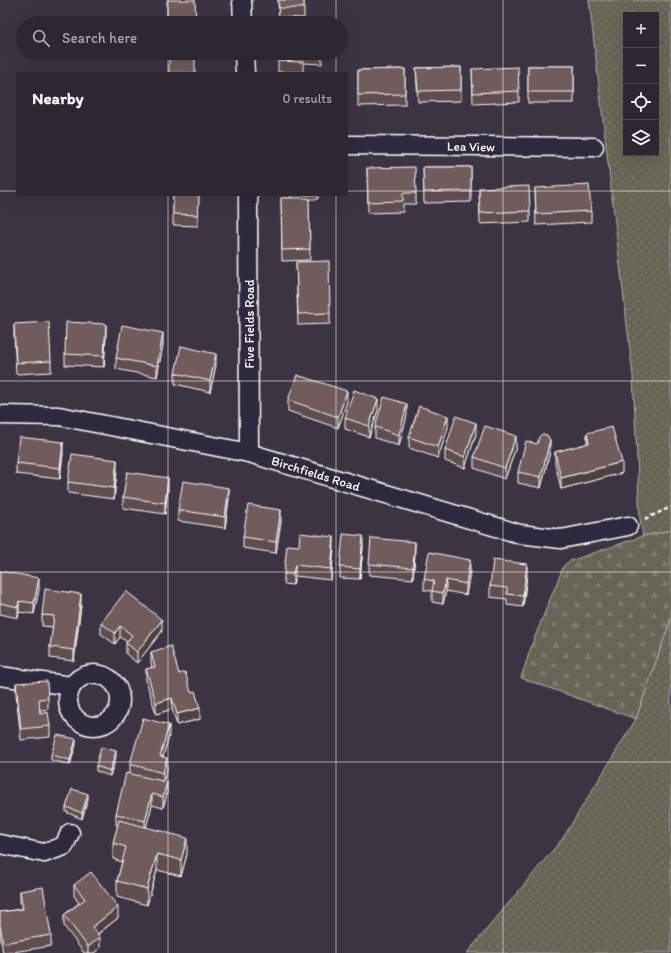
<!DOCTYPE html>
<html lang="en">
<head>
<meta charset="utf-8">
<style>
  :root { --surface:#2d2732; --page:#39333e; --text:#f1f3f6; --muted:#a7a5ac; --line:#48444d }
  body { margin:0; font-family:Itim,sans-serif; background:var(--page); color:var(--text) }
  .controls { position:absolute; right:12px; top:12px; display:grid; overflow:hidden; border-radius:0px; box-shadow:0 4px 16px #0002 }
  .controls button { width:36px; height:36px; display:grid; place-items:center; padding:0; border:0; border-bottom:1px solid var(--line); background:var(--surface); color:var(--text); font:20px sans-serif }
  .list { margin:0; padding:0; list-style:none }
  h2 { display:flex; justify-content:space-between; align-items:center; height:52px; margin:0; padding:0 16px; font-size:17px }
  h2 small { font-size:13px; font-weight:400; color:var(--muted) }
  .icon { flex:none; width:22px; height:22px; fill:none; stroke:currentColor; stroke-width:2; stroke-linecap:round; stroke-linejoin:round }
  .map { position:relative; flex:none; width:671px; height:953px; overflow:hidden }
  .search { position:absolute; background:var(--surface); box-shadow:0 4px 16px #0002; left:16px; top:16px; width:332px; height:44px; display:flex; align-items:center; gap:10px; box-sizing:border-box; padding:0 14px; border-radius:22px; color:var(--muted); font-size:15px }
  .panel { position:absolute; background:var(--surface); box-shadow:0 4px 16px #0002; left:16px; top:72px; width:332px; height:124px; border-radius:0px }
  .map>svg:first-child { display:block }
  .forest { fill:url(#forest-firs); stroke:#b2b2ab }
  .park { fill:url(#park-dots); stroke:#b2b2ab; fill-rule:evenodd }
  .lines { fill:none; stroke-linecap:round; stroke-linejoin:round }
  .minor-casing { stroke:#fff; stroke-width:21 }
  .path { stroke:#fff; stroke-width:2.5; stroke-dasharray:4 3; stroke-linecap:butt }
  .minor { stroke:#2f2a3d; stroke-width:18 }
  .wall { fill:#5f4e4f; stroke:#fff }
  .shaded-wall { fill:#4e4040; stroke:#fff }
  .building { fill:#6f5b5c; stroke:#fff }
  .grid { fill:none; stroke:#fff; stroke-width:1; stroke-opacity:0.55 }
  .labels { text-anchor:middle; stroke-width:3.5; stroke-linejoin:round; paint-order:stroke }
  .street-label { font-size:13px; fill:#fff; stroke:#2f2a3d }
</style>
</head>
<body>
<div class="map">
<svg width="671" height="953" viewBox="0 0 671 953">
  <defs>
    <pattern id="forest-firs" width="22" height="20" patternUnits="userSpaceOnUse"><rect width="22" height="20" fill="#656657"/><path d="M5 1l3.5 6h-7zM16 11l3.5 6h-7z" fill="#7c7d70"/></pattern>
    <pattern id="park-dots" width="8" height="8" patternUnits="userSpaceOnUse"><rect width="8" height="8" fill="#656657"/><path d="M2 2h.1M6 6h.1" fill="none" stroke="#7c7d70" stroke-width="1.8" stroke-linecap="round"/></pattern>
  </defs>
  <rect width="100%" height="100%" fill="#3c3443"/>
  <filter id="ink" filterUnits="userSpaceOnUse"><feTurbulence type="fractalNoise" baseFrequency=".025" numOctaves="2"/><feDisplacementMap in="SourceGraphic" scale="8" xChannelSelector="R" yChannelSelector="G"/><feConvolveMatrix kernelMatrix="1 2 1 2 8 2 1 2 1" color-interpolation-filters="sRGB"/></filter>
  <g filter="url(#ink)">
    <path class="forest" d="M671,530V619L636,719L521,678L532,644L564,565L570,561L643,536Z"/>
    <g class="park">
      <path d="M589,0H671V530L643,536L640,519L633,376ZM626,15H656V153H626Z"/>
      <path d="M671,619V953H467L563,838L636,719Z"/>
    </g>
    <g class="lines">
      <g class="minor-casing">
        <g id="minor">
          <path d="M242,0L243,23"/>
          <path d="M244,53L245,73"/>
          <path d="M347,145L594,147"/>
          <path d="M248,195L249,453"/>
          <path d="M0,415L59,416L249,453L520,534L561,539L628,526"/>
          <circle cx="94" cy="700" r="26"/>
          <path d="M0,676L71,686"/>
          <path d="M0,844L44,853L64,846L70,833"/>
        </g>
      </g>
      <path class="path" d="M645,519L671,507"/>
      <use href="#minor" class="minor"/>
    </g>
    <g class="wall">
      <path d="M278,0H304V19L279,23Z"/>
      <path d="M278,53H322V64L303,63V72H278Z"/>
      <rect x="528" y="66" width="46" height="37"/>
      <path d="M461,67V101L418,102L416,68Z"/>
      <path d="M405,69V105L358,106V70Z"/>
      <path d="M472,69L519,91V102L473,104Z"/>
      <path d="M423,167H471V202L424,203Z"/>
      <path d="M367,168L416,193V204H403V212L368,213Z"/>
      <path d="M479,188L530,211V222L480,224Z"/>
      <path d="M535,188L591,211V222L536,225Z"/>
      <path d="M173,195H199L198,226L173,225Z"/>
      <path d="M291,195H318V199H309L310,260L282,261L281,198H291Z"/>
      <path d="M296,262L330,313V324L298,325Z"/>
      <path d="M14,324L51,361V372L16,374L14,335Z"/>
      <path d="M106,335L104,367L65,365V354Z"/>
      <path d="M163,344L157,377L116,369V358Z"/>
      <path d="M216,365L210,392L175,384V373Z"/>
      <path d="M288,400L347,402L338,428L288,411Z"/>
      <path d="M378,410L369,437L345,429V418Z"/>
      <path d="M407,415L399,446L375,438V427Z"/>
      <path d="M448,427L438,458L409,448V437Z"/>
      <path d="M587,433L622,473L561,489L555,463V452L587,444Z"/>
      <path d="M476,434L465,468L445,461V450Z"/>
      <path d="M516,447L505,479L474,468V457Z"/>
      <path d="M550,451L541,488L518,483V472Z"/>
      <path d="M63,453L60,479L16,474V463Z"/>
      <path d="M117,471L114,499L68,493V482Z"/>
      <path d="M168,489L165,514L123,508V497Z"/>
      <path d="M229,499L225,528L178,521V510Z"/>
      <path d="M281,521L276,553L243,548V537Z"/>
      <path d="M299,546L334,548L331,580L295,576L293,585L284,584V574Z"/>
      <path d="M363,547L360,579L340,578V567Z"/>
      <path d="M415,553L413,579L369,575V564Z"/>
      <path d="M0,571L39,589L34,614L19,612L18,618L0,614Z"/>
      <path d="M470,571L466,595L446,591L443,604L432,602V591L424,590V579Z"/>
      <path d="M527,575L523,607L507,605V599L490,597V586Z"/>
      <path d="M81,605L74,661L50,658V647L53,627L42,626V615Z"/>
      <path d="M101,623L162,631L137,663L126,654V643L127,642L120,637L115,644L101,634Z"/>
      <path d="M151,652L179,674L191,692L200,719L177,725L172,709L156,714L146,680V669L152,668L151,663Z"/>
      <path d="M16,683L48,698V709L40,710V714L50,726V737L21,740L16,694Z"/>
      <path d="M169,736L163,756L167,769L163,782L167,793L163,808L152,805L146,827L187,854L181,876L157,870L147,905L117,897V881L122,862L113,859V843L118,826L116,825V814L130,774V764Z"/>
      <path d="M76,744L70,765L51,760V755Z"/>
      <path d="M116,757L110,776L96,771V766Z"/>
      <path d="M88,799L82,819L66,812V807Z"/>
      <path d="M74,885L118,918L98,934L100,948L94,953H84L64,926V915L79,903L74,896Z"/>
      <path d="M20,891L51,935V946L7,953H3L0,936V912L21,909L20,902Z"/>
    </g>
    <g class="shaded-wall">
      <path d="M106,324V335L104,367V356Z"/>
      <path d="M163,333V344L157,377V366Z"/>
      <path d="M216,354V365L210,392V381Z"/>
      <path d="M347,391V402L338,428V417Z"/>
      <path d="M378,399V410L369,437V426Z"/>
      <path d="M407,404V415L399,446V435Z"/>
      <path d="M448,416V427L438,458V447Z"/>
      <path d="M476,423V434L465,468V457Z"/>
      <path d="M516,436V447L505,479V468Z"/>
      <path d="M550,440V451L541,488V477Z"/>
      <path d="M63,442V453L60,479V468Z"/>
      <path d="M117,460V471L114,499V488Z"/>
      <path d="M622,462V473L561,489V478Z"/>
      <path d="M168,478V489L165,514V503Z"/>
      <path d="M229,488V499L225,528V517Z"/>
      <path d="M281,510V521L276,553V542Z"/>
      <path d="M363,536V547L360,579V569Z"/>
      <path d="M334,537V548L331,580V569Z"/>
      <path d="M415,542V553L413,579V568Z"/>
      <path d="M470,560V571L466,595V584Z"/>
      <path d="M527,564V575L523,607V596Z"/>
      <path d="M295,565V576L293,585V574Z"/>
      <path d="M39,578V589L34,614V603Z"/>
      <path d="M446,580V591L443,604V593Z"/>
      <path d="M81,594V605L74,661V650Z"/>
      <path d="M19,601V612L18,618V607Z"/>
      <path d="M162,620V631L137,663V652Z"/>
      <path d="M120,626V637L115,644V633Z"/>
      <path d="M172,698V709L156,714V703Z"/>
      <path d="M200,708V719L177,725V714Z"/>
      <path d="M169,725V736L160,766V756Z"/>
      <path d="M76,739V744L70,765V760Z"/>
      <path d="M116,751V757L110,776V771Z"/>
      <path d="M167,758V769L163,784V773Z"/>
      <path d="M167,782V793L163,808V797Z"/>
      <path d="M88,794V799L82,819V813Z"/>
      <path d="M152,794V805L145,832V821Z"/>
      <path d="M187,838V854L181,876V860Z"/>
      <path d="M157,854V870L147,905V889Z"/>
      <path d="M118,907V918L92,938V927Z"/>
      <path d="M100,937V948L94,953H88V947Z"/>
    </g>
    <g class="building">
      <path d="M167,0H195L196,23H167Z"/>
      <path d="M278,0H304V8H279Z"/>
      <path d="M279,17L303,18L302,23H279Z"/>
      <rect x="169" y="53" width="26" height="20"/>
      <path d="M278,53H303V62L278,61Z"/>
      <rect x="528" y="66" width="46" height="26"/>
      <path d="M461,67V90L418,91L416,68Z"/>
      <path d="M518,67L519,91L473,93L472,69Z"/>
      <path d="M405,69V94L358,95V70Z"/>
      <path d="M415,167L416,193H403V201L368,202L367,168Z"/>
      <path d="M423,167H471V191L424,192Z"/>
      <path d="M589,185L591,211L536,214L535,188Z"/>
      <path d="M529,186L530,211L480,213L479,188Z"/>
      <path d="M173,195H199L198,215L173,214Z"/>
      <path d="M281,198H309L310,249L282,250Z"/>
      <path d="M329,261L330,313L298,314L296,262Z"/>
      <path d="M49,322L51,361L16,363L14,324Z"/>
      <path d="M66,322L106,324L104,356L65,354Z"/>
      <path d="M122,325L163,333L157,366L116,358Z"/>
      <path d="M181,346L216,354L210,381L175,373Z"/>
      <path d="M297,375L347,391L338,417L288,400Z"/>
      <path d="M354,390L378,399L369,426L345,418Z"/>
      <path d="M384,397L407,404L399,435L375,427Z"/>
      <path d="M419,406L448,416L438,447L409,437Z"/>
      <path d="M456,416L476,423L465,457L445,450Z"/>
      <path d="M485,426L516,436L505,468L474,457Z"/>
      <path d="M612,427L622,462L561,478L555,452L589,443L587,433Z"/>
      <path d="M542,434L547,435L550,440L541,477L518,472L526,441L537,444L539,437Z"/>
      <path d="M19,437L63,442L60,468L16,463Z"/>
      <path d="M72,454L117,460L114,488L68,482Z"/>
      <path d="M127,472L168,478L165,503L123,497Z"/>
      <path d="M183,481L229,488L225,517L178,510Z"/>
      <path d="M248,505L281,510L276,542L243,537Z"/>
      <path d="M300,533L334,537L331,569L295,565L293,574H284L287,545L299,546Z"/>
      <path d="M343,534L363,536L360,569L340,567Z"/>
      <path d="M371,538L415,542L413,568L369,564Z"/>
      <path d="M429,552L470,560L466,584L446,580L443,593L432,591L434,581L424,579Z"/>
      <path d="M493,560L527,564L523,596L507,594V588L490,586Z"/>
      <path d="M0,571L39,578L34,603L19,601L18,607L0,603Z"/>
      <path d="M45,589L81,594L74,650L50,647L54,616L42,615Z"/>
      <path d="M126,591L162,620L137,652L126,643L132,635L120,626L115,633L101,623Z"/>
      <path d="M171,646L179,674L185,672L191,692L195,691L200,708L177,714L172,698L156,703L146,669L155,667L151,652Z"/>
      <path d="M47,681L48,698L39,699L40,714L48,712L50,726L21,729L16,683Z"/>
      <path d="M143,718L169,725L160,756L167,758L163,773L130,764Z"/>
      <path d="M57,735L76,739L70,760L51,755Z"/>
      <path d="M101,747L116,751L110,771L96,766Z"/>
      <path d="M126,773L167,782L163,797L152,794L145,821L116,814Z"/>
      <path d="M72,789L88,794L82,813L66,807Z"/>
      <path d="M119,820L187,838L181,860L157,854L147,889L117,881L126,847L113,843Z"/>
      <path d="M91,872L118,907L92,927L100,937L88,947L64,915L85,899L74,885Z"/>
      <path d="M43,887L51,935L3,943L0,925V912L23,909L20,891Z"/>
    </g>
  </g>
  <path class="grid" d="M168,0V23M336,0V23M503,0V953M168,53V73M336,53V73M0,191H17M347,191H671M168,195V953M336,195V953M0,381H671M0,572H671M0,762H671"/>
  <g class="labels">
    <g class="street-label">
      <text transform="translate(471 146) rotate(1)" y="5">Lea View</text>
      <text transform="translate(249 324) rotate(-90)" y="5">Five Fields Road</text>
      <text transform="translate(316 473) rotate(17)" y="5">Birchfields Road</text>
    </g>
  </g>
</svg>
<div class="controls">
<button>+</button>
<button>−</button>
<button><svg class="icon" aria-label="locate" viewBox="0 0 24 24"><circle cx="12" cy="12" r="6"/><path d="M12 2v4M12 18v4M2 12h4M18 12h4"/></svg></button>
<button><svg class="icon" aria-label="layers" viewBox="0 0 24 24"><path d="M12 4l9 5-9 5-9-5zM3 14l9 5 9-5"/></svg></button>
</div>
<div class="search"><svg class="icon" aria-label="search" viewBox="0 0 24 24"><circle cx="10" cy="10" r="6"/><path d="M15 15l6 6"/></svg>Search here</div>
<section class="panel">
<h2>Nearby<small>0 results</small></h2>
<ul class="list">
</ul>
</section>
</div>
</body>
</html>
